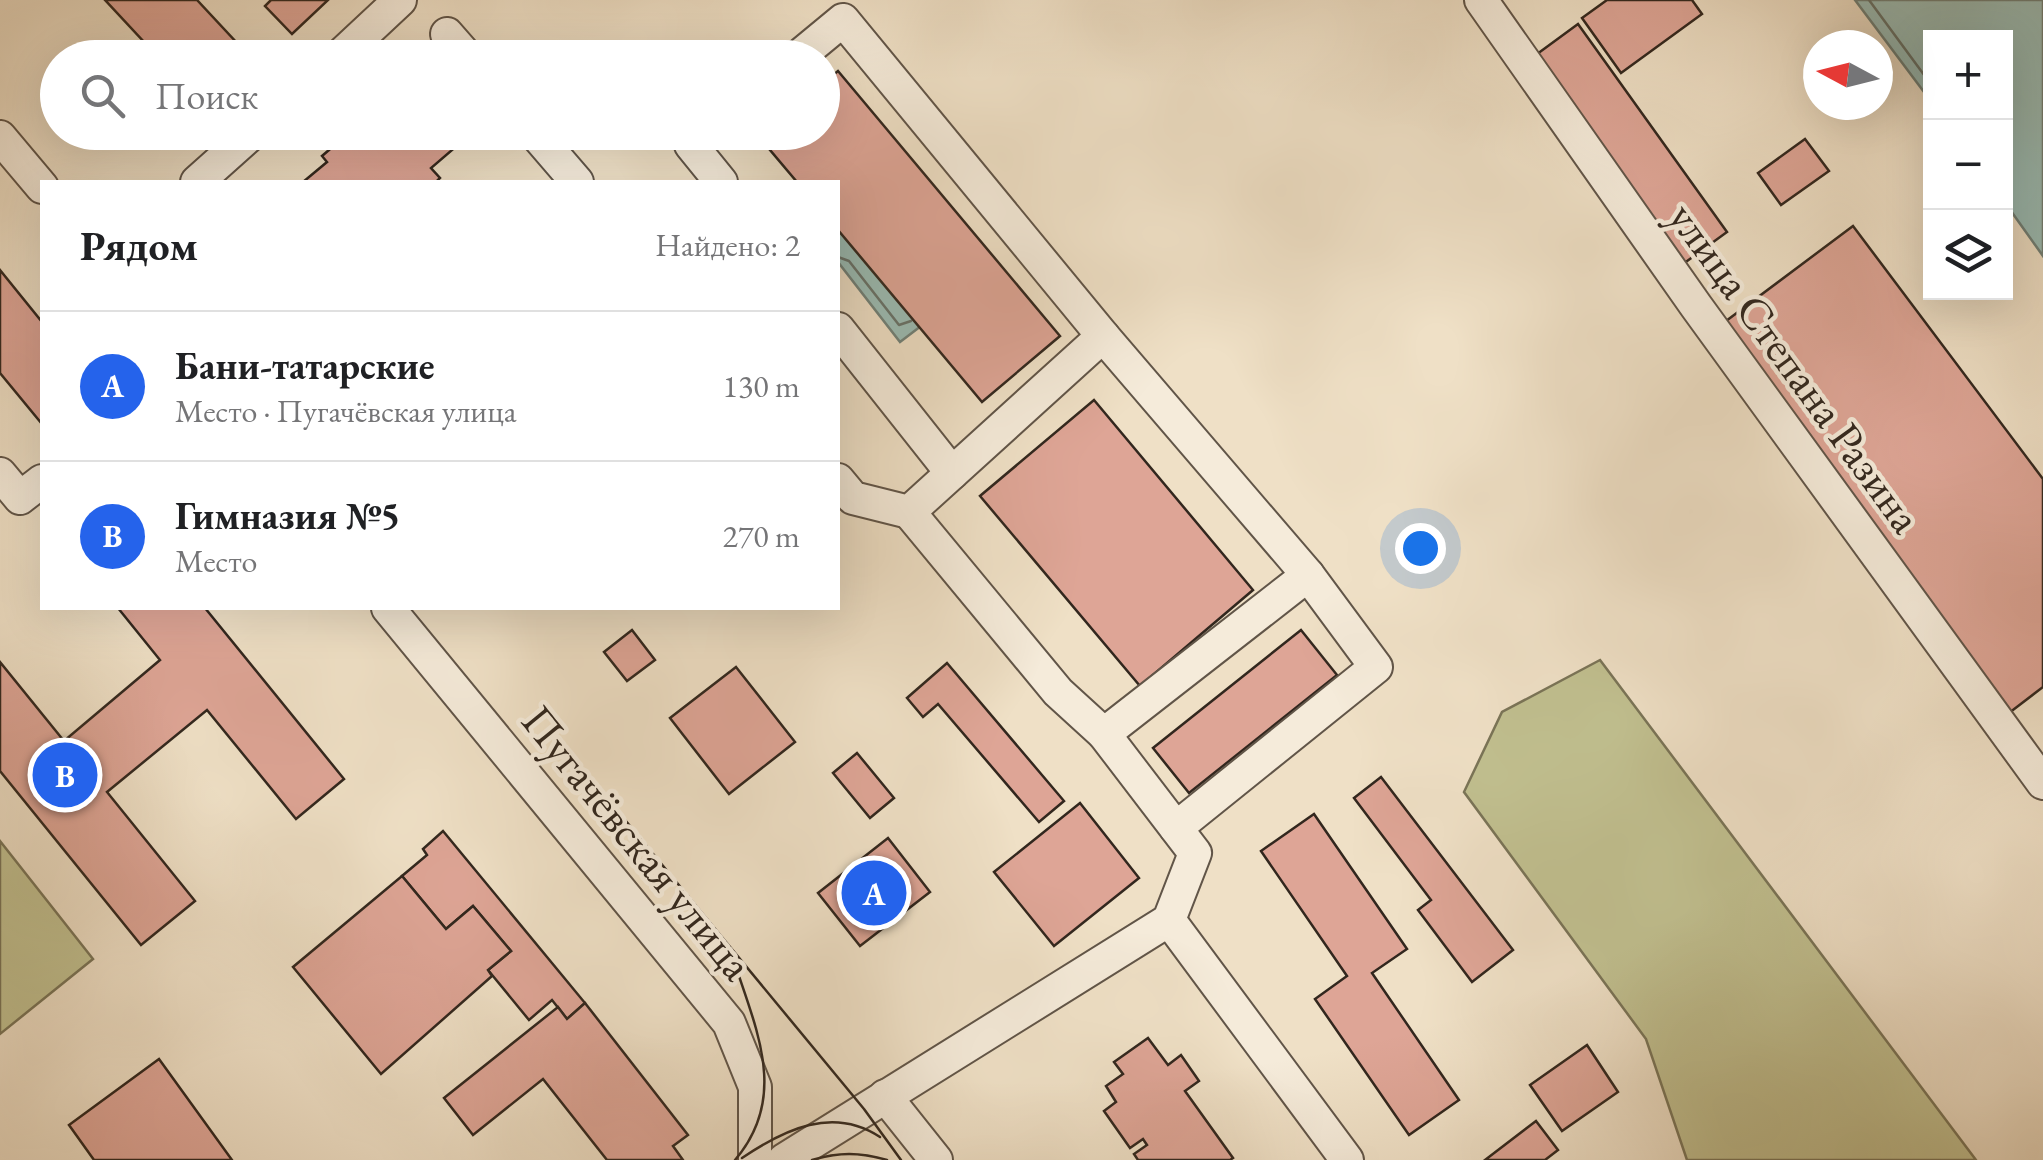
<!DOCTYPE html>
<html lang="ru">
<head>
<meta charset="utf-8">
<style>
  :root { --surface:#fff; --page:#f6f6f6; --text:#202124; --muted:#757577; --line:#e0e0e0; --accent:#2563eb }
  body { margin:0; font-family:"EB Garamond",serif; background:var(--page); color:var(--text) }
  .controls { position:absolute; right:30px; top:30px; display:grid; overflow:hidden; border-radius:0px; box-shadow:0 10px 40px #0002 }
  .controls button { width:90px; height:90px; display:grid; place-items:center; padding:0; border:0; border-bottom:2px solid var(--line); background:var(--surface); color:var(--text); font:50px sans-serif }
  .compass { position:absolute; left:1803px; top:30px; width:90px; height:90px; border-radius:50%; background:var(--surface); box-shadow:0 10px 40px #0002; rotate:277deg }
  .you { position:absolute; left:1420px; top:548px; width:35px; height:35px; margin:-25px; border:8px solid #fff; border-radius:50%; background:#1a73e8; box-shadow:0 0 0 15px #1a73e833 }
  .badge { display:grid; place-items:center; width:65px; height:65px; border-radius:50%; background:var(--accent); color:#fff; font-size:32px; font-weight:700 }
  .pin { position:absolute; translate:-50% -50%; border:5px solid #fff; box-shadow:0 2px 10px #0006 }
  .list { margin:0; padding:0; list-style:none }
  h2 { display:flex; justify-content:space-between; align-items:center; height:130px; margin:0; padding:0 40px; font-size:42px }
  h2 small { font-size:32px; font-weight:400; color:var(--muted) }
  .list li { display:grid; grid-template-columns:65px 1fr auto; gap:30px; align-items:center; box-sizing:border-box; height:150px; padding:0 40px; border-top:2px solid var(--line) }
  .list b { display:block; font-size:38px; white-space:nowrap }
  .list p { margin:0; font-size:32px; white-space:nowrap; color:var(--muted) }
  .list em { font-size:32px; font-style:normal; color:var(--muted) }
  .icon { flex:none; width:55px; height:55px; fill:none; stroke:currentColor; stroke-width:2; stroke-linecap:round; stroke-linejoin:round }
  .map { position:relative; flex:none; width:2043px; height:1160px; overflow:hidden }
  .search { position:absolute; background:var(--surface); box-shadow:0 10px 40px #0002; left:40px; top:40px; width:800px; height:110px; display:flex; align-items:center; gap:25px; box-sizing:border-box; padding:0 35px; border-radius:55px; color:var(--muted); font-size:38px }
  .panel { position:absolute; background:var(--surface); box-shadow:0 10px 40px #0002; left:40px; top:180px; width:800px; height:430px; border-radius:0px }
  .map>svg:first-child { display:block }
  .green { fill:#c1c090; stroke:#7a7457; stroke-width:2.5 }
  .water { fill:#9abdb6; stroke:#708179; stroke-width:2.5 }
  .lines { fill:none; stroke-linecap:round; stroke-linejoin:round }
  .shore { stroke:#66726a; stroke-width:2.5 }
  .building { fill:#dea596; stroke:#32271e; stroke-width:2.5 }
  .minor-casing { stroke:#615548; stroke-width:36 }
  .minor { stroke:#f5ebda; stroke-width:32 }
  .tram { stroke:#32271e; stroke-width:2.5 }
  .labels { text-anchor:middle; stroke-width:9; stroke-linejoin:round; paint-order:stroke }
  .street-label { font-size:45px; fill:#32271e; stroke:#f5ebda }
</style>
</head>
<body>
<div class="map">
<svg width="2043" height="1160" viewBox="0 0 2043 1160">
  <rect width="100%" height="100%" fill="#efe0c6"/>
  <filter id="stains"><feTurbulence type="fractalNoise" baseFrequency=".002" numOctaves="4"/><feColorMatrix values="0 0 0 0 .2 0 0 0 0 .09 0 0 0 0 .02 0 0 0 .5 -.17"/></filter>
  <radialGradient id="worn" r=".72"><stop offset=".6" stop-color="#630" stop-opacity="0"/><stop offset="1" stop-color="#630" stop-opacity=".3"/></radialGradient>
  <g class="green">
    <path d="M1600,660L1976,1160H1687L1646,1039L1464,792L1502,712Z"/>
    <path d="M0,841L93,959L0,1034Z"/>
  </g>
  <g class="water">
    <path d="M1855,0H2043V256L2006,204V38H1930V100Z"/>
    <path d="M879,152L984,278L900,342L838,262V185Z"/>
  </g>
  <g class="lines">
    <g class="shore">
      <path d="M1869,0L1930,83"/>
      <path d="M838,257L849,261L899,325L911,321"/>
    </g>
  </g>
  <g class="building">
    <path d="M105,0H197L251,58H159Z"/>
    <path d="M271,0H328L292,34L265,6Z"/>
    <path d="M1607,0H1692L1702,14L1621,73L1582,18Z"/>
    <path d="M1578,24L1727,232L1683,264L1533,57Z"/>
    <path d="M838,71L1060,336L982,402L838,230V182H797L759,137L765,132H822V84Z"/>
    <path d="M350,132H473L431,168L440,178L436,182H303L327,162L322,156Z"/>
    <path d="M1805,139L1829,171L1781,205L1758,173Z"/>
    <path d="M1853,226L2043,479V687L2009,713L1718,327Z"/>
    <path d="M0,270L42,322V424L0,373Z"/>
    <path d="M1094,400L1253,590L1140,686L980,496Z"/>
    <path d="M118,608H205L344,779L296,819L207,710L107,792L195,901L141,945L0,771V662L64,741L160,660Z"/>
    <path d="M632,630L655,660L627,681L604,652Z"/>
    <path d="M1301,630L1337,675L1189,793L1153,748Z"/>
    <path d="M947,663L1064,801L1039,822L938,704L923,717L907,698Z"/>
    <path d="M736,667L795,742L729,794L670,718Z"/>
    <path d="M857,753L894,798L870,818L833,773Z"/>
    <path d="M1381,777L1513,950L1472,982L1418,910L1431,900L1354,798Z"/>
    <path d="M1080,803L1139,878L1054,946L994,872Z"/>
    <path d="M1314,814L1407,949L1372,973L1459,1100L1409,1135L1315,999L1347,976L1261,851Z"/>
    <path d="M443,831L585,1003L567,1019L552,1000L529,1020L488,970L511,951L473,906L446,929L402,876L427,855L423,849Z"/>
    <path d="M888,838L930,892L860,946L818,893Z"/>
    <path d="M402,876L446,929L473,906L511,951L488,970L492,976L381,1074L293,967Z"/>
    <path d="M585,1003L688,1135L673,1146L683,1160H607L543,1079L473,1135L444,1098L558,1007L567,1019Z"/>
    <path d="M1148,1038L1168,1065L1181,1055L1199,1081L1185,1091L1233,1158L1230,1160H1138L1134,1154L1147,1145L1143,1139L1130,1148L1104,1111L1116,1102L1106,1086L1123,1074L1114,1062Z"/>
    <path d="M1587,1045L1618,1092L1562,1131L1530,1085Z"/>
    <path d="M159,1059L232,1160H94L69,1125Z"/>
    <path d="M1536,1121L1558,1150L1545,1160H1485Z"/>
  </g>
  <g class="lines">
    <g class="minor-casing">
      <g id="minor">
        <path d="M1481,0L1696,306L2043,783"/>
        <path d="M447,34L468,58"/>
        <path d="M338,58L400,0"/>
        <path d="M797,58L843,20L1103,336L909,512L853,498L838,480"/>
        <path d="M534,132L577,182"/>
        <path d="M706,132L691,145L721,182"/>
        <path d="M0,137L42,187"/>
        <path d="M197,182L253,132"/>
        <path d="M838,329L952,473"/>
        <path d="M0,474L20,498L42,481"/>
        <path d="M909,512L1058,692L1104,734L1308,575L1103,336"/>
        <path d="M388,608L729,1023L755,1087V1160"/>
        <path d="M1176,828L1376,667L1308,575"/>
        <path d="M1169,920L1347,1160"/>
        <path d="M885,1096L936,1160"/>
        <path d="M784,1160L1169,920L1195,853L1104,734"/>
      </g>
    </g>
    <use href="#minor" class="minor"/>
    <g class="tram">
      <path d="M592,780L864,1109L901,1160"/>
      <path d="M733,958C755,1027 790,1096 735,1160"/>
      <path d="M742,1158C785,1129 833,1106 880,1137"/>
      <path d="M812,1160C838,1152 860,1152 887,1160"/>
    </g>
  </g>
  <g class="labels">
    <g class="street-label">
      <text transform="translate(1796 367) rotate(54)" y="16">улица Степана Разина</text>
      <text transform="translate(638 842) rotate(51)" y="16">Пугачёвская улица</text>
    </g>
  </g>
  <rect width="100%" height="100%" filter="url(#stains)"/>
  <rect width="100%" height="100%" fill="url(#worn)"/>
</svg>
<div class="controls">
<button>+</button>
<button>−</button>
<button><svg class="icon" aria-label="layers" viewBox="0 0 24 24"><path d="M12 4l9 5-9 5-9-5zM3 14l9 5 9-5"/></svg></button>
</div>
<svg class="compass" viewBox="-18 -18 36 36"><path d="M0-13l5 13h-10z" fill="#e53935"/><path d="M0 13l5-13h-10z" fill="#757577"/></svg>
<div class="you"></div>
<div class="pin badge" style="left:874px;top:893px">A</div>
<div class="pin badge" style="left:65px;top:775px">B</div>
<div class="search"><svg class="icon" aria-label="search" viewBox="0 0 24 24"><circle cx="10" cy="10" r="6"/><path d="M15 15l6 6"/></svg>Поиск</div>
<section class="panel">
<h2>Рядом<small>Найдено: 2</small></h2>
<ul class="list">
<li><span class="badge">A</span><div><b>Бани-татарские</b><p>Место · Пугачёвская улица</p></div><em>130 m</em></li>
<li><span class="badge">B</span><div><b>Гимназия №5</b><p>Место</p></div><em>270 m</em></li>
</ul>
</section>
</div>
</body>
</html>
